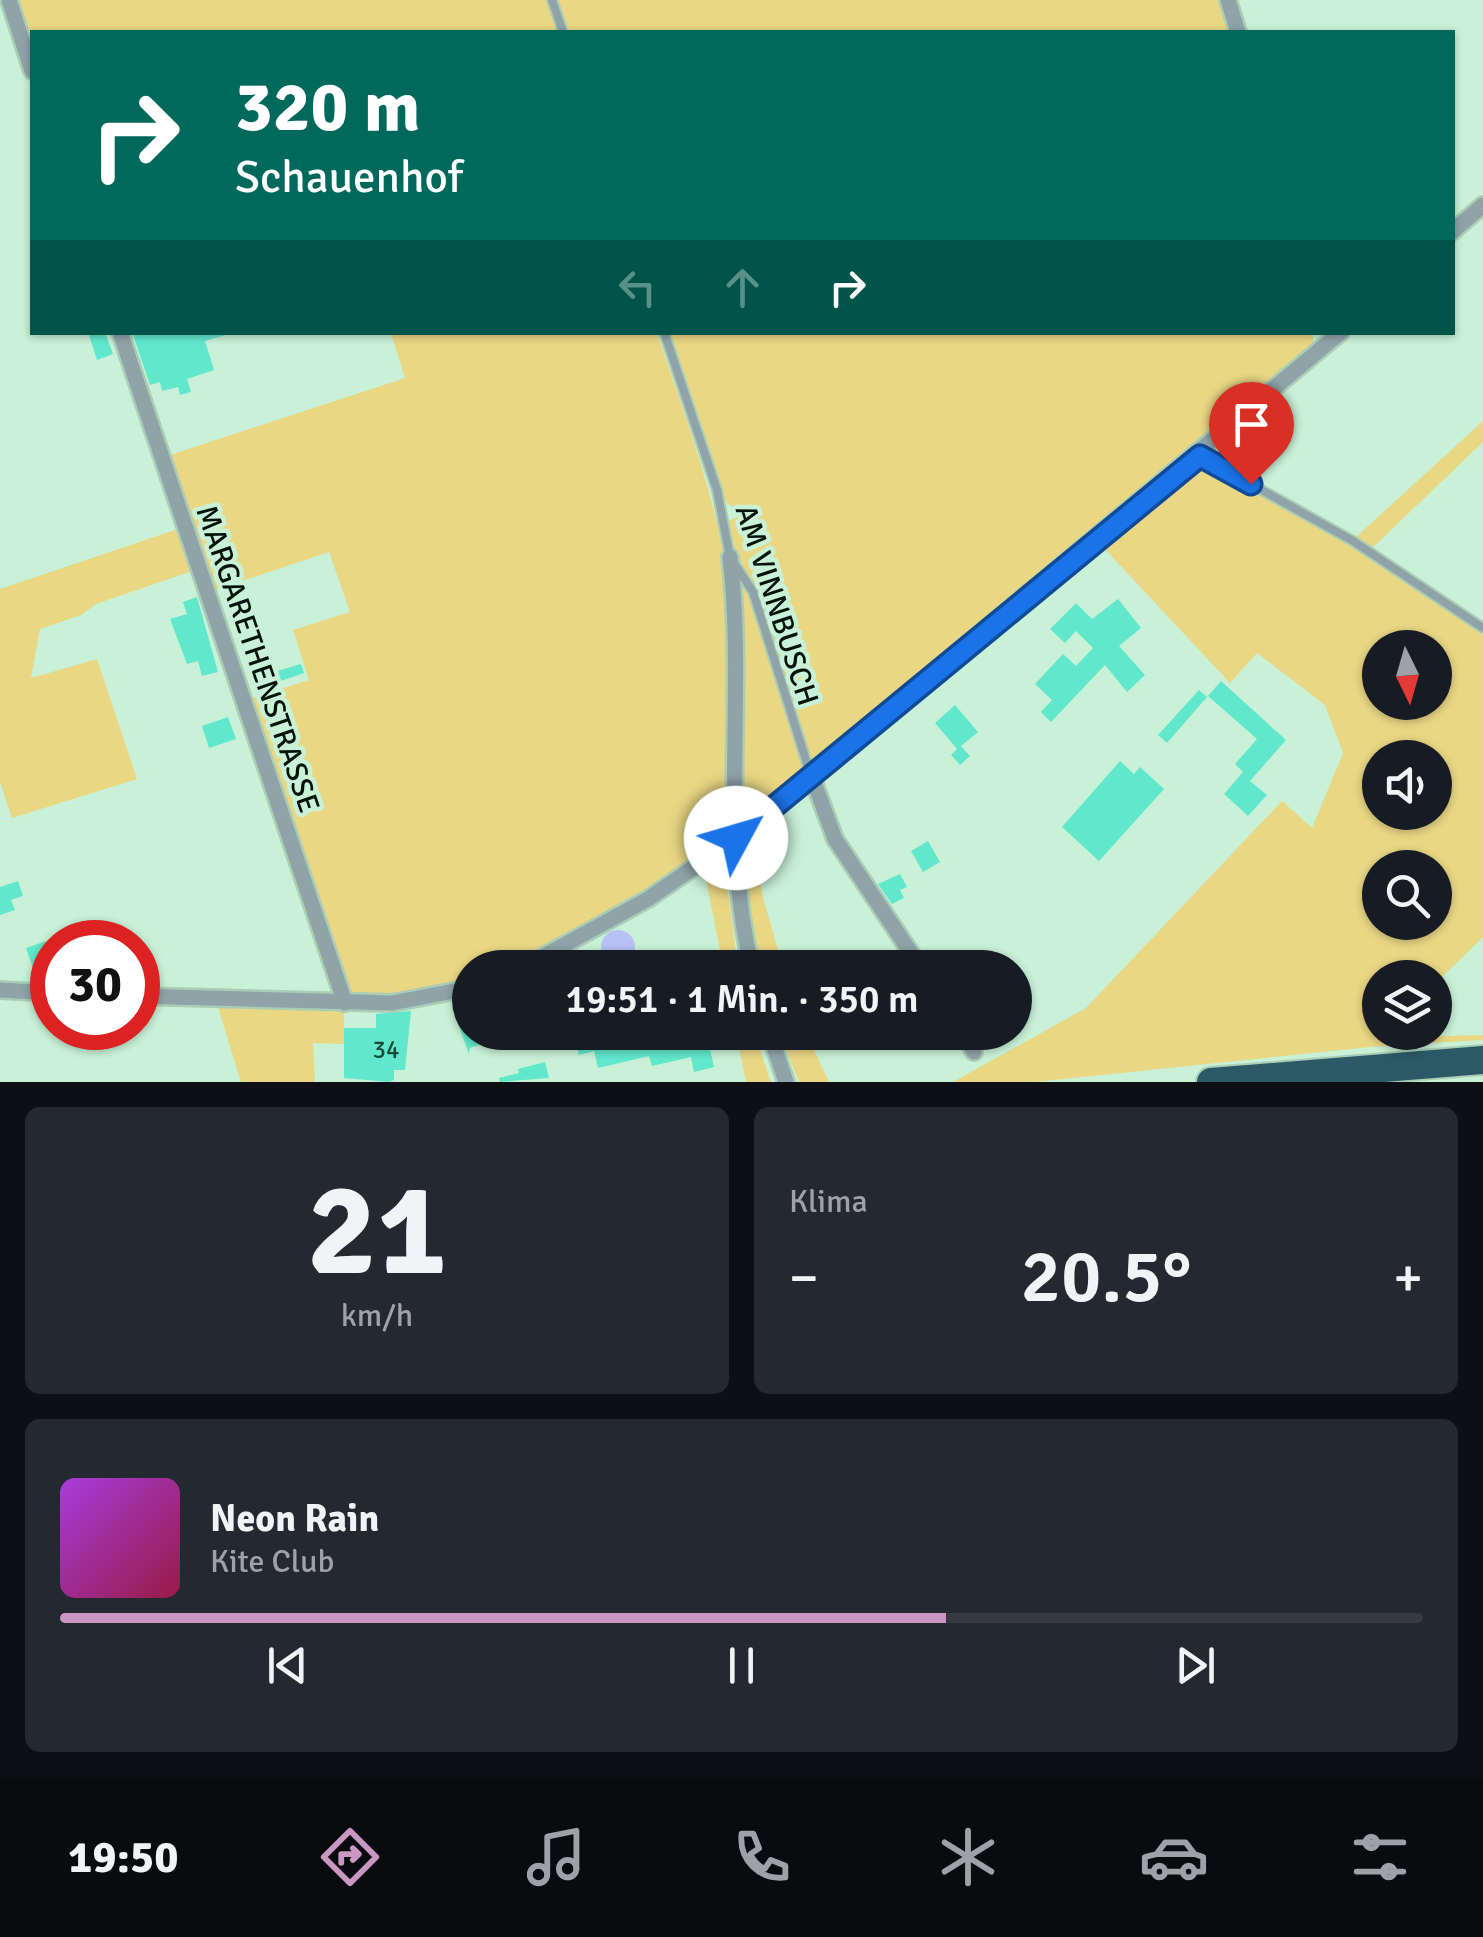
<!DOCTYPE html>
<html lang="de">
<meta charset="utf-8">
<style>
:root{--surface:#171b24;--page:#242831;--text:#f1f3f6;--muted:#9ea1a6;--line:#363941;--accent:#c997c2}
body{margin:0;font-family:Signika,sans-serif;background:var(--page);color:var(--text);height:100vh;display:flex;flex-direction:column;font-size:38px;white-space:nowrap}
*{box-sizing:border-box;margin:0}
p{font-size:32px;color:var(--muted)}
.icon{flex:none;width:55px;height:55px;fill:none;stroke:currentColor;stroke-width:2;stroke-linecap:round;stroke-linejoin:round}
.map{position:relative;height:1082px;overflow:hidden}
.side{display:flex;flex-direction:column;gap:25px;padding:25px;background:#0d0f14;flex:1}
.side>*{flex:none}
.hud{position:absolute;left:30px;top:30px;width:1425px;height:305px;border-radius:0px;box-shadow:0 2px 8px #0004;background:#00695c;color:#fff;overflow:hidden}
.needle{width:65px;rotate:175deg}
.fabs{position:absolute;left:1362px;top:630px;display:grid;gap:20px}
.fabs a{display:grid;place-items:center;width:90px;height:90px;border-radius:50%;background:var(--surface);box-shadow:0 2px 8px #0004;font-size:50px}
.speed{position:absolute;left:30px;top:920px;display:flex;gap:20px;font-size:50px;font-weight:700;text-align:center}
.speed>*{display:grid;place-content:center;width:130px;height:130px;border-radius:50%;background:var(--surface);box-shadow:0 2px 8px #0004;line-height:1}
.speed .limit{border:15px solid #d22;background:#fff;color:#111}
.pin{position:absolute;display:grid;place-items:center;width:85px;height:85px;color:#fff;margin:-102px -42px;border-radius:50% 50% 50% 0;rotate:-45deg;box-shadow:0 0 10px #0007}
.pin .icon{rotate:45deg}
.me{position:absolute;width:110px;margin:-55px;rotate:51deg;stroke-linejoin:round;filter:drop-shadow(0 0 8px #0008)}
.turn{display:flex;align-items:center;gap:35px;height:210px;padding:0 40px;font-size:45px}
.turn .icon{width:130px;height:130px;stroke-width:2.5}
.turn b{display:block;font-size:70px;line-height:85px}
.lanes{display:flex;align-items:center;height:95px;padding:0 40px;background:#0003;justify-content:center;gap:50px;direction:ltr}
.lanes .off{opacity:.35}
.big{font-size:75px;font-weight:600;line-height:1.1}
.side .tile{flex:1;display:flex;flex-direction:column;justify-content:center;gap:15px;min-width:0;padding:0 35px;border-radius:15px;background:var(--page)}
.side .dial{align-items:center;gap:0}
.dial b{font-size:130px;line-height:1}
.song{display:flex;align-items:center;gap:30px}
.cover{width:120px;height:120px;border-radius:15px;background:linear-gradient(135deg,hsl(280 70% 55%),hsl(340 70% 35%))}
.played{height:10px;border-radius:5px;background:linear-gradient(90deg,var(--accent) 65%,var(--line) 65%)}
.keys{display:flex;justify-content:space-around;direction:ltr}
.heat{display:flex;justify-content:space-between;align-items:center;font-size:55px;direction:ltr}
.side .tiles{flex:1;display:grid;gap:25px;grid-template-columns:1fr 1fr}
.tile:last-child{grid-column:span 2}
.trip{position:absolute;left:452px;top:950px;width:580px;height:100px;border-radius:50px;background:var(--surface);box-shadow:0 2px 8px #0004;font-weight:600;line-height:100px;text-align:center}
.dock{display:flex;height:160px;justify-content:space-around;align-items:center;background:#090b0e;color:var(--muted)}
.dock .icon{width:70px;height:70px}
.dock .on{color:var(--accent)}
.dock b{font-size:45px;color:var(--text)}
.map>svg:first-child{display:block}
.green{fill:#e9d784;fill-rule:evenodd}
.water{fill:#b8c1f5}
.building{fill:#61e8cc}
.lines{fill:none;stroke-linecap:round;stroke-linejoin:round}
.lane-casing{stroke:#aacdb6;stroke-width:12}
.street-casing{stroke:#aacdb6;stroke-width:20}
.highway-casing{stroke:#aacdb6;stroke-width:32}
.lane{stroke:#8fa3a9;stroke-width:8}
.street{stroke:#8fa3a9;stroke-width:15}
.highway{stroke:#2b5965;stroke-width:28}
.route-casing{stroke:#114b97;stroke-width:25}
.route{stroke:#1a73e8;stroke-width:18}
.labels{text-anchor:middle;stroke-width:9;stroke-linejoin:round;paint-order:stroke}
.number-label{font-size:25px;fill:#1c483a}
.street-label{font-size:30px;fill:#05120a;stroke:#c9f1d7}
</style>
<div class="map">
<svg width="1483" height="1082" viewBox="0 0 1483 1082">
<rect width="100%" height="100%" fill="#c9f1d7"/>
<g class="green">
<path d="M13 0H1224L1235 32H32V57Z"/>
<path d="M1313 332V348L742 826 737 576 728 521 740 516 723 498 669 333Z"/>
<path d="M391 333H657C687 422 721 511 732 605 740 676 731 763 730 835L701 859 547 951 514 967 470 968V984C440 989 370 1009 346 991L246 700 309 680 293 630 350 612 329 552 212 591 164 457 405 378Z"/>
<path d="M1483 421V442L1371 549 1355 538Z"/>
<path d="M1201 463 1350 544 1483 635V937L1435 984V978H1380V1032L1385 1033 1379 1038 1483 1035V1040L1370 1047 1035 1082H953L1086 1008 1282 801 1312 828 1343 753 1325 705 1257 653 1230 683 1101 545ZM1380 648H1435V702H1380ZM1380 758H1435V812H1380ZM1380 868H1435V922H1380Z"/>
<path d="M181 528 195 570 96 604 81 615 40 629 31 678 97 659 137 779 12 818 0 782V589Z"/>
<path d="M753 836 763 898 783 967H762C754 931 733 870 753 836Z"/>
<path d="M713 865 726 877 738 967H723L704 868Z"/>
<path d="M216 1001 344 1009V1044L313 1043 315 1082H241Z"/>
<path d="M736 1033H754L771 1082H746Z"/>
<path d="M779 1033H806L829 1082H799Z"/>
</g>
<circle class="water" cx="618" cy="947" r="17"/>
<g class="building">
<path d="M88 332H105L113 354 97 360Z"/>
<path d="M132 332H226V335L205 341 214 370 187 379 191 392 180 395 178 387 162 391 160 382 150 385Z"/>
<path d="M197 597 218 672 202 676 198 661 187 664 170 619 187 614 183 602Z"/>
<path d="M1118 599 1141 628 1119 646 1145 675 1127 692 1105 665 1051 722 1041 712 1052 700 1035 684 1063 654 1076 666 1093 648 1076 631 1065 643 1050 629 1076 603 1092 619Z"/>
<path d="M267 652 274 672 301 664 304 673 258 689 247 659Z"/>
<path d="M1221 681 1286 740 1250 781 1267 795 1248 816 1224 794 1243 772 1235 764 1257 739 1208 696Z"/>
<path d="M1199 690 1207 697 1167 743 1158 735Z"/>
<path d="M955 705 978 732 961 746 970 756 960 765 951 755 957 749 935 723Z"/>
<path d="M228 717 236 739 209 748 202 726Z"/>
<path d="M1120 761 1134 774 1140 767 1164 789 1099 861 1062 827Z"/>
<path d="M928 841 940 862 923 872 911 851Z"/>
<path d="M900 874 907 887 900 890 904 898 892 904 878 884Z"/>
<path d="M18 881 23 896 11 900 15 910 0 915V887Z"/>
<path d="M52 939V975L37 980 26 948Z"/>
<path d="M411 1011 405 1070H394V1080L389 1082 344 1078V1028H376V1014Z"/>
<path d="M470 1019V1032L512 1034 470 1048 469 1054 458 1024Z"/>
<path d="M573 1032H617L620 1047 664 1037V1032H706L714 1067 694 1072 691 1057 652 1066 649 1056 598 1068 594 1051 579 1055Z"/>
<path d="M545 1062 549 1078 500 1082 499 1078 519 1073 518 1069Z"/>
</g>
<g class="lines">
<g class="lane-casing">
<g id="lane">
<path d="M552 0 563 32"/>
<path d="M664 332 717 490 730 557 753 592 810 773"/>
<path d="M1199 455 1353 541 1483 628"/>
</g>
</g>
<g class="street-casing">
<g id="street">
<path d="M9 0 32 71"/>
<path d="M1228 0 1238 32"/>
<path d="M1452 232 1483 205"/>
<path d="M120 332 345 1003"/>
<path d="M730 557C746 693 719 834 752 968"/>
<path d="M812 777 835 839 921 968"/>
<path d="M522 968 648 899 736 838 1341 332"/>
<path d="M0 990 52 993"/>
<path d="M138 996 392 1003 470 988"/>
<path d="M769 1032 786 1082"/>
<path d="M962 1032 974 1052"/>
</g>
</g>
<g class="highway-casing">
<path id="highway" d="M1211 1082 1483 1060"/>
</g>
<use href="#lane" class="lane"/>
<use href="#street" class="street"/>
<use href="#highway" class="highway"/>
</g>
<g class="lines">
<g class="route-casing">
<path id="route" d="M736 838 1200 456 1251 484"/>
</g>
<use href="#route" class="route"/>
</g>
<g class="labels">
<g class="number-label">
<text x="386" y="1058">34</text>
</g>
<g class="street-label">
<text transform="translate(777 605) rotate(72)" y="10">AM VINNBUSCH</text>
<text transform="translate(258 659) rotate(71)" y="10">MARGARETHENSTRASSE</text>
</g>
</g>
</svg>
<div class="fabs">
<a><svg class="needle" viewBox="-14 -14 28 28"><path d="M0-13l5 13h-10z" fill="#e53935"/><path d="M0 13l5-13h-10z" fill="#9ea1a6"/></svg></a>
<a><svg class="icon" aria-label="sound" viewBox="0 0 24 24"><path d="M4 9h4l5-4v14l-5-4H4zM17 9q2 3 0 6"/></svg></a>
<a><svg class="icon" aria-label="search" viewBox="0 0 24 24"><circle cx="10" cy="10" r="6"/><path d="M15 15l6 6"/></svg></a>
<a><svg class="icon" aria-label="layers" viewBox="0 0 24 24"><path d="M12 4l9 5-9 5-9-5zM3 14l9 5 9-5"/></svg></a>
</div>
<div class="speed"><div class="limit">30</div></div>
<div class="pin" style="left:1251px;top:484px;background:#d93025"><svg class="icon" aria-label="arrive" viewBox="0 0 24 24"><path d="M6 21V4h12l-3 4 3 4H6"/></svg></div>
<svg class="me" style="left:736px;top:838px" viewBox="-20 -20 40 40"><circle r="19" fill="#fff"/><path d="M0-13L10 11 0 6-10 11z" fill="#1a73e8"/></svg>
<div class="trip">19:51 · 1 Min. · 350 m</div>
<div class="hud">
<div class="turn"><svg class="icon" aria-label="right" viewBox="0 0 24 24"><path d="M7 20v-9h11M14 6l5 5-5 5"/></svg><div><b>320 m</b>Schauenhof</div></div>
<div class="lanes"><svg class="icon off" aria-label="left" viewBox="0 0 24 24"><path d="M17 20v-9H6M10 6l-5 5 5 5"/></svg><svg class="icon off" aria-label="ahead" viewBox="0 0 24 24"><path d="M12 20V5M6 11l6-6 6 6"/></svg><svg class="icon" aria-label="right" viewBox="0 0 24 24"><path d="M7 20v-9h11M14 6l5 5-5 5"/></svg></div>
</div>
</div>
<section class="side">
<div class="tiles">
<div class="tile dial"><b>21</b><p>km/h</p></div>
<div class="tile"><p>Klima</p>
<div class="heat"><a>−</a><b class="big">20.5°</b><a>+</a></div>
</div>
<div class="tile">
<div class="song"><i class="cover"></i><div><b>Neon Rain</b><p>Kite Club</p></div></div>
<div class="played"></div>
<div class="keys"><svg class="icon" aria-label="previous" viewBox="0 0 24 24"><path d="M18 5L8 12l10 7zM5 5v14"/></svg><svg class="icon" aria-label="pause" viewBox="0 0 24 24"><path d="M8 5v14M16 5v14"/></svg><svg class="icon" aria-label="next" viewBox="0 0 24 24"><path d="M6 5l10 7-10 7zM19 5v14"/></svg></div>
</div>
</div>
</section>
<nav class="dock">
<b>19:50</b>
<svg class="icon on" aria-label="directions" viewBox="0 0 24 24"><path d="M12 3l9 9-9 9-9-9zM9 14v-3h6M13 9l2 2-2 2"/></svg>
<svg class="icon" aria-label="music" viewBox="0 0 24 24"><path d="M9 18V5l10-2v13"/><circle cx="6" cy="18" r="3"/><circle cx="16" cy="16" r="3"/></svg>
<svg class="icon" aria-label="phone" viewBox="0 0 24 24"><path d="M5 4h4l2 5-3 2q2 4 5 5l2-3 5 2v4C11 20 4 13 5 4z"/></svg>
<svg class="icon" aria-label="climate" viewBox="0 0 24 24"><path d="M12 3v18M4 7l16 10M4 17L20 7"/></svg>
<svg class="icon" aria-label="car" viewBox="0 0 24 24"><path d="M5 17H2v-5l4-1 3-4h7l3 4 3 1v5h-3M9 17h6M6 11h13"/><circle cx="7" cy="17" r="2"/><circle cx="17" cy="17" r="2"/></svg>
<svg class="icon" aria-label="filters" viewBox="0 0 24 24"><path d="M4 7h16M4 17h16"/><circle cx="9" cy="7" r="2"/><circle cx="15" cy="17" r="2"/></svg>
</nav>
